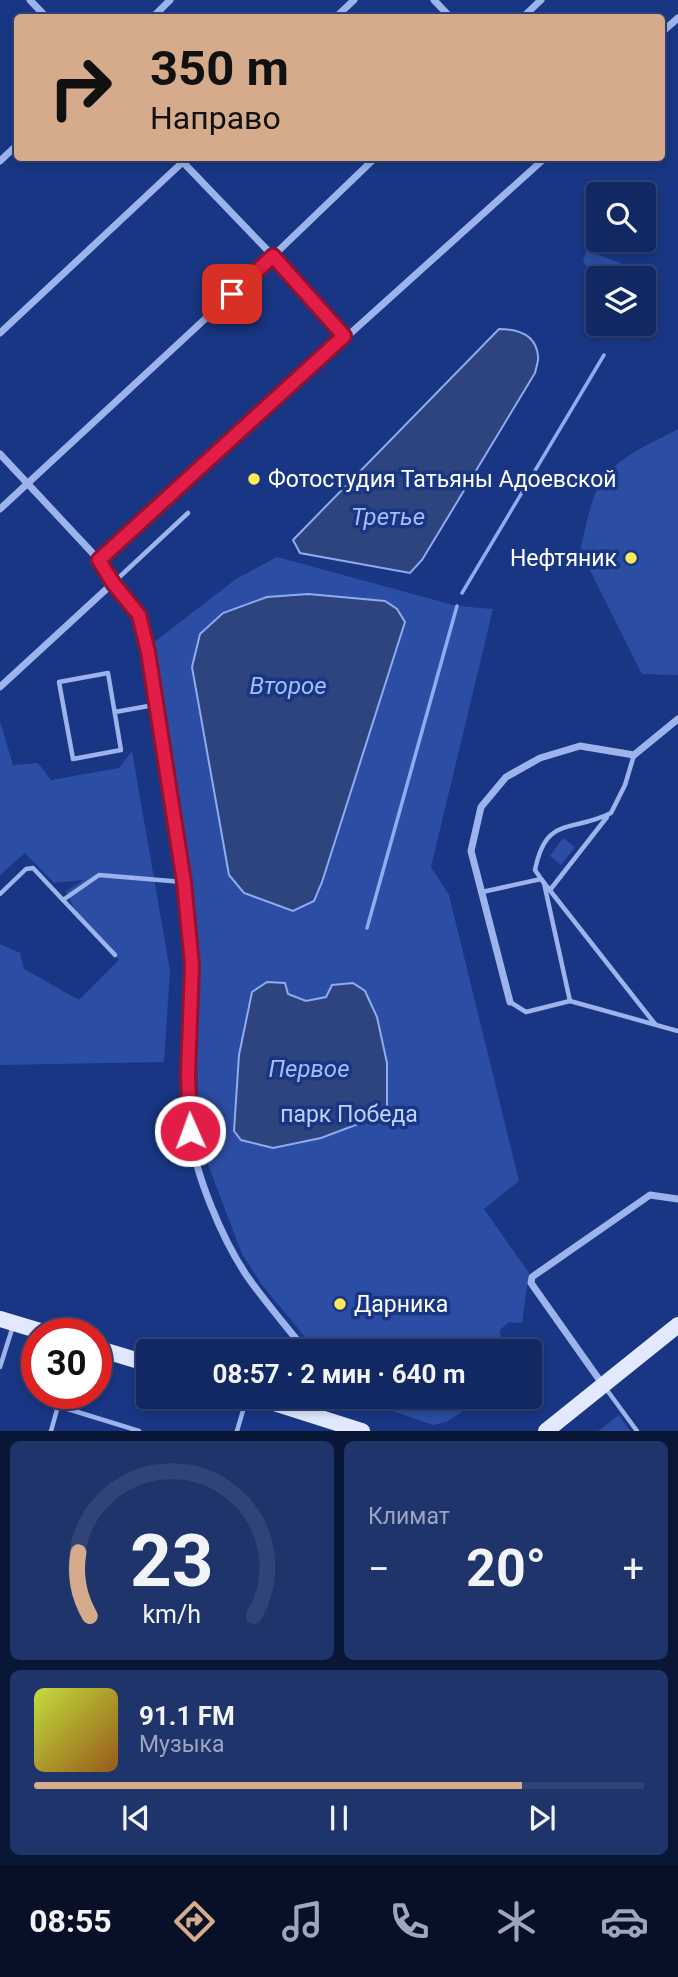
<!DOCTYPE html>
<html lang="ru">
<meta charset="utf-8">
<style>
:root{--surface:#122862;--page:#1f346b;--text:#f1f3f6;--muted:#9ca6be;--line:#314477;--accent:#d6ab8b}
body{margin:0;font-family:Roboto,sans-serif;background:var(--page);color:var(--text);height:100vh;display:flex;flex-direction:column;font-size:26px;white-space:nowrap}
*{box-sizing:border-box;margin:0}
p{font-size:23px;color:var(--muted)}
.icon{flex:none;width:38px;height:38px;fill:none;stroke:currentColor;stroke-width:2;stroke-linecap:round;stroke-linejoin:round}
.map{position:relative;height:1431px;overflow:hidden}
.panel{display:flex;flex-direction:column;gap:10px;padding:10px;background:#0a1636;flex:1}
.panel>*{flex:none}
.guide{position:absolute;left:14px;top:14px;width:651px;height:147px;border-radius:7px;box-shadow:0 4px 10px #0003,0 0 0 2px var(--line);background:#d6ab8b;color:#111;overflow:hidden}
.buttons{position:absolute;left:586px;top:182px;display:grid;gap:14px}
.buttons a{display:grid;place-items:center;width:70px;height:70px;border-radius:7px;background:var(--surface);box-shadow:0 4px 10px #0003,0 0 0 2px var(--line);font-size:35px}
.speed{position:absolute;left:21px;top:1318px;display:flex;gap:14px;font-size:35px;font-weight:700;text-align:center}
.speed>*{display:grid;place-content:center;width:91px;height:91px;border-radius:50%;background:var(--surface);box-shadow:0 4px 10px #0003,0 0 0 2px var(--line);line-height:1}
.speed .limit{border:10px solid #d22;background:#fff;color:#111}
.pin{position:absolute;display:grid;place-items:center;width:60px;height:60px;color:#fff;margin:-30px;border-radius:14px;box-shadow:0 4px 10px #0006}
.me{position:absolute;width:77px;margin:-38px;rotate:358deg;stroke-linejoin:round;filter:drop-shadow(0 0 5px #0008)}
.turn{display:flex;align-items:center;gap:24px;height:147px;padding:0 21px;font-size:32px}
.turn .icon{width:91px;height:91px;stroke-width:2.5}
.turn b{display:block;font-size:49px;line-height:60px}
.big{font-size:52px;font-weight:700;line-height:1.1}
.panel .tile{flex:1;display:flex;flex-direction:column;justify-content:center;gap:10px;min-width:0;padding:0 24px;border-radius:10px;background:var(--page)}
.panel .dial{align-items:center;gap:0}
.dial svg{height:182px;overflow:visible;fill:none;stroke:var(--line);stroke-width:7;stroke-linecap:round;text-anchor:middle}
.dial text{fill:var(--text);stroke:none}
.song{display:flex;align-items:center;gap:21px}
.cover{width:84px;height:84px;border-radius:10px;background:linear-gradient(135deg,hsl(70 70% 55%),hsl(30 70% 35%))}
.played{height:7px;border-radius:4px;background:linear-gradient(90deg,var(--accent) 80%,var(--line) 80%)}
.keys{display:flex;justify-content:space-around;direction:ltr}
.heat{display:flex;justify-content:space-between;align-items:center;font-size:38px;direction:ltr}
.panel .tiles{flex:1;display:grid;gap:10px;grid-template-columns:1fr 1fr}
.tile:last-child{grid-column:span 2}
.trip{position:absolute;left:136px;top:1339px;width:406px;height:70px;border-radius:7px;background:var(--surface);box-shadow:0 4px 10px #0003,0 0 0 2px var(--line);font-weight:700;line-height:70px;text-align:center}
.tab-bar{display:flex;height:112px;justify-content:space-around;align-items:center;background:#071027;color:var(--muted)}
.tab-bar .icon{width:49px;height:49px}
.tab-bar .current{color:var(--accent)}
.tab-bar b{font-size:32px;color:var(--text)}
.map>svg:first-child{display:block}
.green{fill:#2b4da3}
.water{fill:#2d447e;stroke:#8eacef;stroke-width:2}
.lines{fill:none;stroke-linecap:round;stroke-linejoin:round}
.stream{stroke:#8eacef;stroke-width:3.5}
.lane{stroke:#9cb3ec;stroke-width:4.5}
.street{stroke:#9cb3ec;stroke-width:7}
.primary{stroke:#e1e8ff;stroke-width:16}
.route-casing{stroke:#92132f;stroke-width:18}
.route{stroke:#e11d48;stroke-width:12}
.poi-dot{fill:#ffe957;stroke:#183683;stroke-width:2.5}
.labels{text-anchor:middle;stroke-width:7;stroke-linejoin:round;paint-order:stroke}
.poi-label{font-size:23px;fill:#fff;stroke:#183683;text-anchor:start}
.park-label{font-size:23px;fill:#c1d2f9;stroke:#183683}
.water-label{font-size:24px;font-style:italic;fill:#a7bef4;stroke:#183683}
</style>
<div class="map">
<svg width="678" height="1431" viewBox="0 0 678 1431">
<rect width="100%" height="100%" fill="#183683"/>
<g class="green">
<path d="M587 250 620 263 628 278C601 278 598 286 583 261Z"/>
<path d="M678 429V675L642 674 580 550C587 526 590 492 608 473 626 453 654 442 678 429Z"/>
<path d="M277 557 457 606 493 609 431 867 449 895 519 1181 484 1209 529 1273 522 1323 509 1322 500 1330 501 1342 513 1347V1351L315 1349 262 1285 242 1254 199 1141 193 900 153 643 236 579Z"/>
<path d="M0 721 13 765 38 763 51 780 119 768 132 751 170 971 164 1062 0 1065V944L20 953 24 969 79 1000 119 960 77 915 66 891 84 880 54 883 25 853 0 875Z"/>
<path d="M563 838 575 847 561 865 550 856Z"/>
<path d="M357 1397H485L446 1422 433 1425 361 1400Z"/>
<path d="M619 1415 630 1431H598Z"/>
</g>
<g class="water">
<path d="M499 329C517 329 536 334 538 356 539 360 536 368 535 373L422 560 410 573 300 553 293 540Z"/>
<path d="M308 594 385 601 397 609 405 622 322 882 314 901 293 911 244 893 229 875 192 667 200 634 223 613 267 597Z"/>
<path d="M267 982 285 983 288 994 306 1001 326 997 332 985 353 983 365 991 377 1017 387 1063V1112L381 1121H366L321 1138 273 1148 241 1140 234 1131 239 1055 252 992Z"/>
</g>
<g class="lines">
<g class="stream">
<path d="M462 593 604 355"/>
<path d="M367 928 457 606"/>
</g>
<g class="lane">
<path d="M113 583 188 513"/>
<path d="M108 673 121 750 73 759 59 682Z"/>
<path d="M115 712 154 705"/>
<path d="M550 890 607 817"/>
<path d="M482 892 541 879 655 1024"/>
<path d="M0 894 26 869 33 868 63 900 99 875 183 882"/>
<path d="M63 900 115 955"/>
<path d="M570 1001 544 883 535 870C546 815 571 833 611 813L625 785 634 755"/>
<path d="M510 1002 526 1012 570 1001 678 1031"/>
<path d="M0 1367 13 1326"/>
<path d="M604 1386 637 1431"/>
<path d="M51 1431 58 1406 139 1431"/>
<path d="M237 1431 247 1397"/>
</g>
<g class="street">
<path d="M30 0 47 18"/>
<path d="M434 0 451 18"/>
<path d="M152 18 170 0"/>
<path d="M335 18 354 0"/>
<path d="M522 18 541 0"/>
<path d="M662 32 678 18"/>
<path d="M179 158 273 256 344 336"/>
<path d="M0 161 18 144"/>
<path d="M0 333 187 158"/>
<path d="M0 454 99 560 113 583 140 615 148 652C160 747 180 841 189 936 195 1001 181 1068 190 1133 196 1176 222 1239 247 1276 265 1302 286 1326 306 1351"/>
<path d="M0 509 273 256 375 158"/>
<path d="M99 560 545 158"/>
<path d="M0 687 113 583"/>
<path d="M510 1002 471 851 481 807 506 777 540 758 580 746 634 755 678 719"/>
<path d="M603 1385 531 1283 532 1277 650 1195 678 1199"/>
<path d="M301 1411 306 1396"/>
</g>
<g class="primary">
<path d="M0 1319 50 1334"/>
<path d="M96 1348 149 1364"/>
<path d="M252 1396 362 1431"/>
<path d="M546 1431 678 1325"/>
</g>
</g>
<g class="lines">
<g class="route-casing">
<path id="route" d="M190 1131 188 1075 192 965 184 882 148 652 139 615 113 583 99 560 344 336 273 256 232 294"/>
</g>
<use href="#route" class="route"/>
</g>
<g class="poi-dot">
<circle cx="254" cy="479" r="7"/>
<circle cx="631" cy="558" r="7"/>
<circle cx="340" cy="1304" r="7"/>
</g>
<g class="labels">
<g class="poi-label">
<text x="268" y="487">Фотостудия Татьяны Адоевской</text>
<text x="617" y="566" text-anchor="end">Нефтяник</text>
<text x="354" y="1312">Дарника</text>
</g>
<g class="park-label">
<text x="349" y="1122">парк Победa</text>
</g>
<g class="water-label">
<text x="388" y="525">Третье</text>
<text x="288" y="694">Второе</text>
<text x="309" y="1077">Первое</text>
</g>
</g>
</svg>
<div class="buttons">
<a><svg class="icon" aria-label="search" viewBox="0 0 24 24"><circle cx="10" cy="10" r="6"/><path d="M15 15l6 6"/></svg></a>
<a><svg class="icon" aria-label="layers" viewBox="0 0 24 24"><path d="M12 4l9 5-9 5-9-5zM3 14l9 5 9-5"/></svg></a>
</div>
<div class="speed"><div class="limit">30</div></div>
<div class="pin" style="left:232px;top:294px;background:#d93025"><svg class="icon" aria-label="arrive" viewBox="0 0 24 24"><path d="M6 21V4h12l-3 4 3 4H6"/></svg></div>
<svg class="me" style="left:190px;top:1131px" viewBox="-20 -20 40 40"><circle r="17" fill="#e11d48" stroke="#fff" stroke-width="3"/><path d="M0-11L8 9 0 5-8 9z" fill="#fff"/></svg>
<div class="trip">08:57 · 2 мин · 640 m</div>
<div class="guide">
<div class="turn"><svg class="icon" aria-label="right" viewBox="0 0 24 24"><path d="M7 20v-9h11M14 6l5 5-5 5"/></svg><div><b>350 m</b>Направо</div></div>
</div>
</div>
<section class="panel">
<div class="tiles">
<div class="tile dial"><svg viewBox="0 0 100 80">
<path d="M14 69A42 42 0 1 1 86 69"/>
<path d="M14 69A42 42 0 0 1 9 41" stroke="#d6ab8b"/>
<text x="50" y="56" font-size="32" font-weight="700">23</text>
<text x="50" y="72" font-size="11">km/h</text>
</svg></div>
<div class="tile"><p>Климат</p>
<div class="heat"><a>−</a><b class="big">20°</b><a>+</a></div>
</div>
<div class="tile">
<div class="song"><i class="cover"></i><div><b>91.1 FM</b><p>Музыка</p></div></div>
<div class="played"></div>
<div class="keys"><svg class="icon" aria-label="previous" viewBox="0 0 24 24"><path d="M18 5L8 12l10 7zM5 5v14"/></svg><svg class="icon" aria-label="pause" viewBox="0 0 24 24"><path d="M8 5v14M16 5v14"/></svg><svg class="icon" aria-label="next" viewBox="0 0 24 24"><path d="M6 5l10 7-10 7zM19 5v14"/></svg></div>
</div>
</div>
</section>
<nav class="tab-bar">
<b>08:55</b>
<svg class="icon current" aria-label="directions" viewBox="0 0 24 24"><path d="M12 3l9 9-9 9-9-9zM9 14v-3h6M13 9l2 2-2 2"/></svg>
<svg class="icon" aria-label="music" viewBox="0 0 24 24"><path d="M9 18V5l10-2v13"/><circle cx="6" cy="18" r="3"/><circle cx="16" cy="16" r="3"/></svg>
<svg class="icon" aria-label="phone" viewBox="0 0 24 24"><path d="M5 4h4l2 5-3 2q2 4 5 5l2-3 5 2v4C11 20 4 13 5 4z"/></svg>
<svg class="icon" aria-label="climate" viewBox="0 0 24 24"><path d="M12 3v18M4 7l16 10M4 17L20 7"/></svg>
<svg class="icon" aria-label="car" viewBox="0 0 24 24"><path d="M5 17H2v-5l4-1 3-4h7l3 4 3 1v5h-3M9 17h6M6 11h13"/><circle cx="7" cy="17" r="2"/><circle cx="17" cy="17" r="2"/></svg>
</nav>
